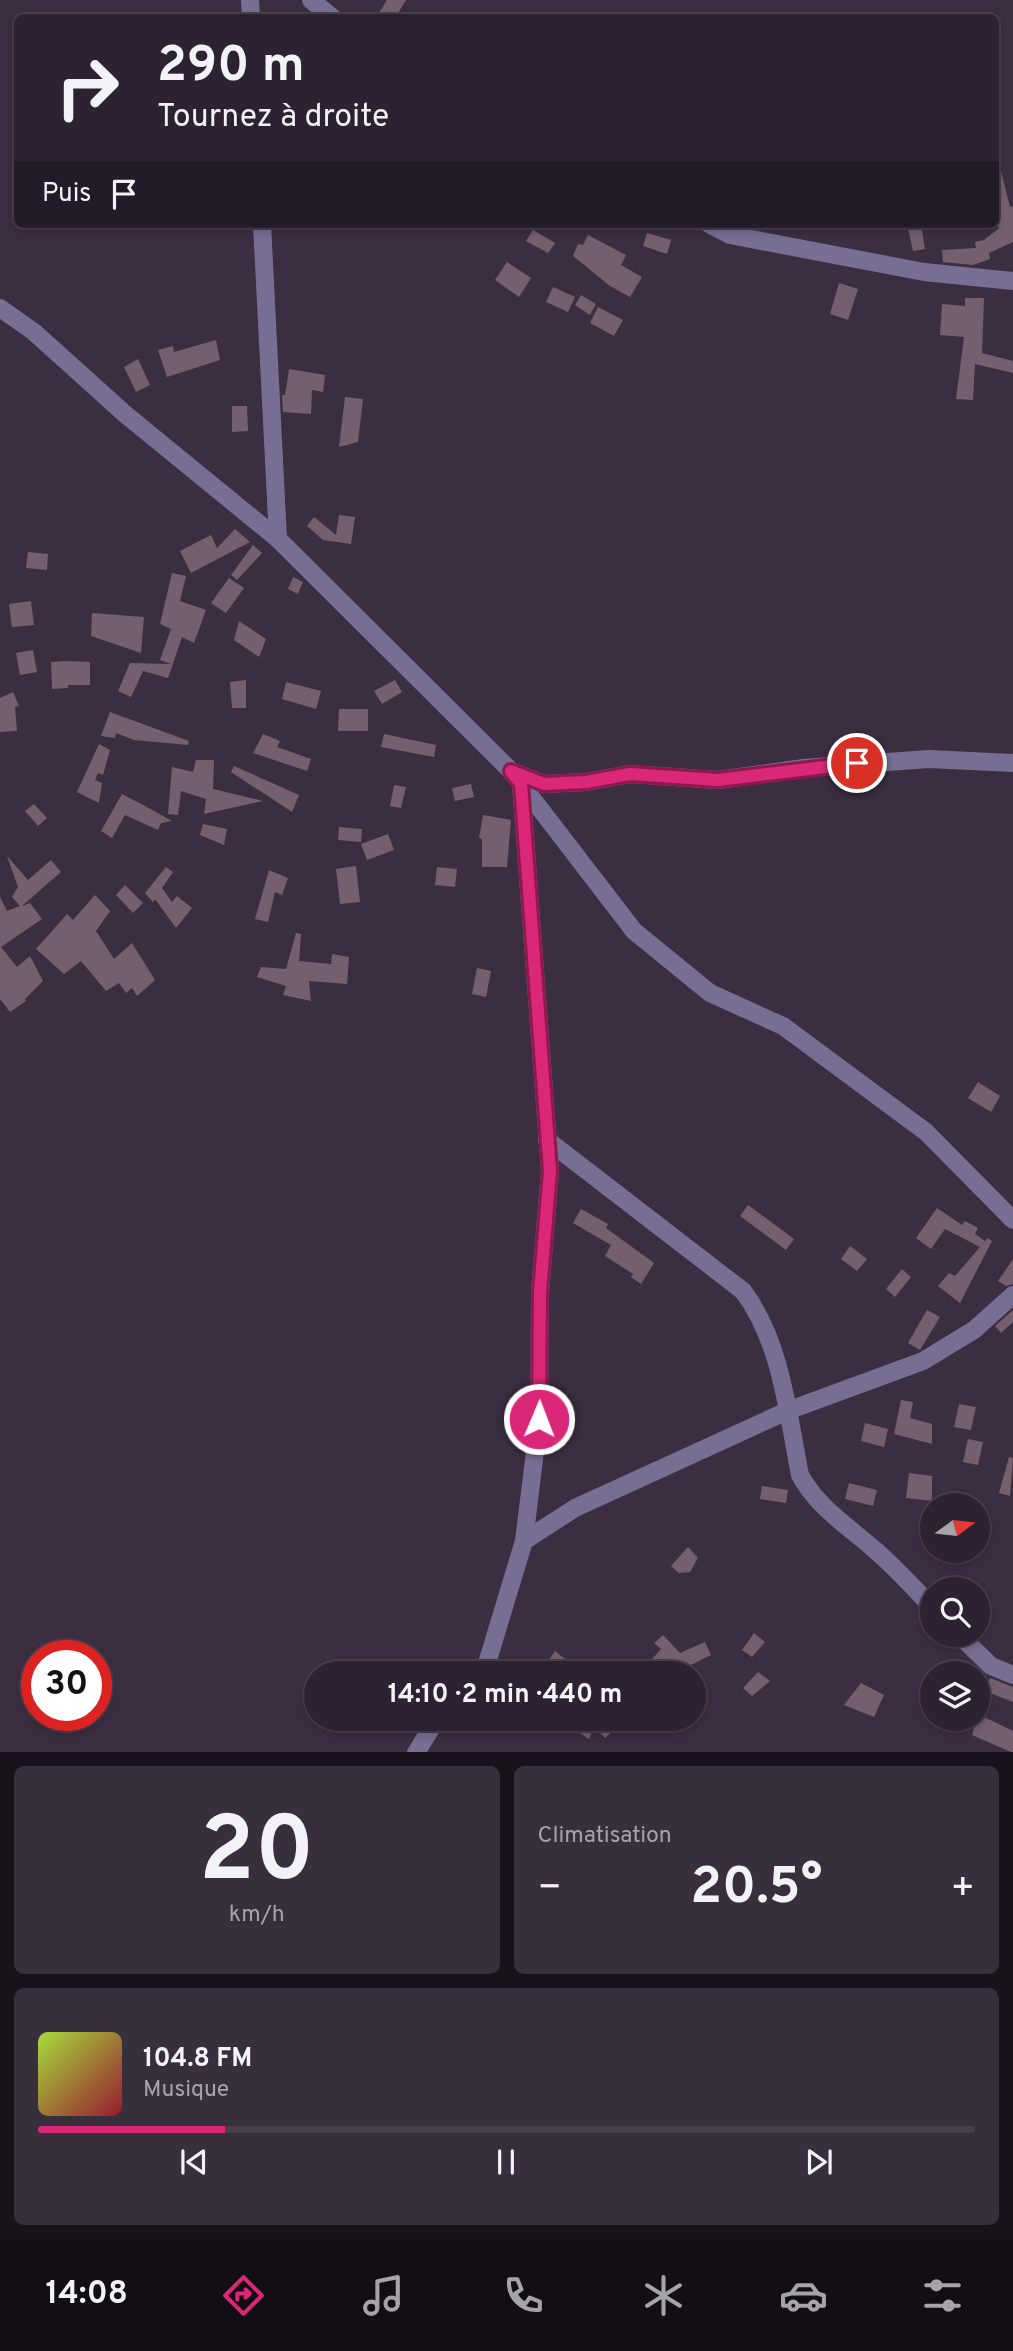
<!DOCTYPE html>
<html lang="fr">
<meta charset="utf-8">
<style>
:root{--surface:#2c2231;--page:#382f3d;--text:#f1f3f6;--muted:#a6a4ab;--line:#483f4d;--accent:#db2777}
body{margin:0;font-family:Overpass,sans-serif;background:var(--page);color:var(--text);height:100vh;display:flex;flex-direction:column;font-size:26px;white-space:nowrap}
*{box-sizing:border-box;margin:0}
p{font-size:23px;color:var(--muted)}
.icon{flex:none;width:38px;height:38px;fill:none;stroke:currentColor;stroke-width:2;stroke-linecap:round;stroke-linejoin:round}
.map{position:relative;height:1752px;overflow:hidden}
.drawer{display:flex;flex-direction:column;gap:14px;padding:14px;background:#18131b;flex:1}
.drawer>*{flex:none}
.top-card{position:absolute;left:14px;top:14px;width:985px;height:214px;border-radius:10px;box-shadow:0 4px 10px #0003,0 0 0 2px var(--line);background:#2c2231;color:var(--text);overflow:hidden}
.needle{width:46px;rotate:75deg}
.buttons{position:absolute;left:920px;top:1493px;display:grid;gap:14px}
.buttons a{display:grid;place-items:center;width:70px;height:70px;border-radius:50%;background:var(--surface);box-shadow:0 4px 10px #0003,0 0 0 2px var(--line);font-size:35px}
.speed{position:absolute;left:21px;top:1640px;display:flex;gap:14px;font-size:35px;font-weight:700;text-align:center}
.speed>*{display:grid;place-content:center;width:91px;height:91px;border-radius:50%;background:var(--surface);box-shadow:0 4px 10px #0003,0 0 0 2px var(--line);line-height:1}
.speed .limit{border:10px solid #d22;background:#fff;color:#111}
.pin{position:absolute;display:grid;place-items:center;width:60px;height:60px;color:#fff;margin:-30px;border:4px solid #fff;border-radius:50%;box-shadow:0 2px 7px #0007}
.me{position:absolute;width:77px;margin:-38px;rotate:1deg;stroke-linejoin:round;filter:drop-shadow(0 0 5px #0008)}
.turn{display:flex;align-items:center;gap:24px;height:147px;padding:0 28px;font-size:32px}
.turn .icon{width:91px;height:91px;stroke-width:2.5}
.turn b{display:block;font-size:49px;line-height:60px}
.then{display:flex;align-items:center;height:66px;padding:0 28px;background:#0003;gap:14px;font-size:26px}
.big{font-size:52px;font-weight:700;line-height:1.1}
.drawer .tile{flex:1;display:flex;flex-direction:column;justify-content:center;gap:10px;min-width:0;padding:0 24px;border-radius:10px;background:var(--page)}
.drawer .dial{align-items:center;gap:0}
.dial b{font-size:91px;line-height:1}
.song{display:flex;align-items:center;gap:21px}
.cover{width:84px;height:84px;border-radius:10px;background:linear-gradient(135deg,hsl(80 70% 55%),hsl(350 70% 35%))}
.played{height:7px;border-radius:4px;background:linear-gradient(90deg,var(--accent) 20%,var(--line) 20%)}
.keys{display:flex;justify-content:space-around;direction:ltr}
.heat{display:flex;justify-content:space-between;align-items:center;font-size:38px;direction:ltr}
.drawer .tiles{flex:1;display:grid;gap:14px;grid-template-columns:1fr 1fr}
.tile:last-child{grid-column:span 2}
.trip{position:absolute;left:304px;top:1661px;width:402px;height:70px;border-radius:35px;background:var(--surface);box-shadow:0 4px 10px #0003,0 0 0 2px var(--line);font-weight:700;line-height:70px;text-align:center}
.menu{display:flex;height:112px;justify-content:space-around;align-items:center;background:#120e14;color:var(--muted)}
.menu .icon{width:49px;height:49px}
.menu .selected{color:var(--accent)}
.menu b{font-size:32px;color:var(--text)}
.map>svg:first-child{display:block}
.building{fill:#745f6e}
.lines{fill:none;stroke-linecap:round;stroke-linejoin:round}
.minor{stroke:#776f93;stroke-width:18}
.route-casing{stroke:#8e194d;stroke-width:18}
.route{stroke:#db2777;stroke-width:12}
</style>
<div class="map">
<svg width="1013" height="1753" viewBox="0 0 1013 1753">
<rect width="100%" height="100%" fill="#3b2e41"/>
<g class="building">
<path d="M387 0H406L395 18H376Z"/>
<path d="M1000 167 1010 207 1013 206V242L989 253 990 259 973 265 943 262 942 250 976 248 975 242 984 240 999 228 996 224V168Z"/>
<path d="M907 224H921L925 249 913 251Z"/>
<path d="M533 230 555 243 548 253 526 241Z"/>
<path d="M647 233 671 240 667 254 643 246Z"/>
<path d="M588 235 626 255 621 265 642 277 630 297 610 286 573 256 578 244 583 245Z"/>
<path d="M507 262 531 278 519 297 495 280Z"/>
<path d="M839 283 858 289 848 320 830 314Z"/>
<path d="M553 287 575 297 568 312 546 302Z"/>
<path d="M581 295 596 304 590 315 575 305Z"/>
<path d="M965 298H984L982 353 1013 361V373L975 364 973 400 956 399 964 337 940 335 942 304 965 306Z"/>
<path d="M598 307 623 320 614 336 590 323Z"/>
<path d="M216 340 220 360 167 377 158 350 173 346 174 352Z"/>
<path d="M138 359 150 385 136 392 124 367Z"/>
<path d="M289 369 325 375 323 392 312 390 311 414 283 412 282 395H285Z"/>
<path d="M345 397 363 399 358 442 339 447Z"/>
<path d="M232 406H247L248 431 232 432Z"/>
<path d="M339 515 355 517 351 544 323 540 307 526 314 517 336 535Z"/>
<path d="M235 529 250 542 191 573 180 551 211 535 217 548Z"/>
<path d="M253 545 262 553 237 580 231 575Z"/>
<path d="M28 552 48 554 47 570 26 568Z"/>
<path d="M172 573 186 576 180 601 206 610 194 643 182 637 168 678 143 671 131 697 118 691 130 663 171 664 160 660 171 629 160 624Z"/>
<path d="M293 577 303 582 298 594 288 589Z"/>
<path d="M229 578 244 588 226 613 211 603Z"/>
<path d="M31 601 34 625 12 627 9 604Z"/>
<path d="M92 613 144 617 141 653 91 636Z"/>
<path d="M239 621 266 639 259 657 234 640Z"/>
<path d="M33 650 37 672 20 675 16 653Z"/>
<path d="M67 661 90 662V685H68V688L52 689 51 662Z"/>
<path d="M246 680V708H232L230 682Z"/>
<path d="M395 680 402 692 382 704 374 691Z"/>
<path d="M286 682 321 691 316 709 282 699Z"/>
<path d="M13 692 19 706 15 707 17 731 0 732V698Z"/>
<path d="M339 709H368V731H338Z"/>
<path d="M110 712 189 741 188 745 134 740 116 733 115 738 101 736Z"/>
<path d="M263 734 280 741 277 747 311 759 307 771 253 753Z"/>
<path d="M384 734 436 745 434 757 381 747Z"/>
<path d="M99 744 110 750 103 775 98 773 95 780 102 783 99 803 77 792Z"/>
<path d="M196 760H214L213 789 263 801 204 814 206 799 181 791 178 815 168 814 172 767 193 772Z"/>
<path d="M234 766 299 795 292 812 231 772Z"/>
<path d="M471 784 474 797 455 801 452 788Z"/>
<path d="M394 785 406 787 401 808 390 806Z"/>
<path d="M122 794 145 806 172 821 161 823 158 830 125 815 112 838 101 831Z"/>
<path d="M34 804 47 818 38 826 25 811Z"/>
<path d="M483 815 511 820 507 867H482V839L479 838Z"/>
<path d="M203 824 227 829 224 845 200 835Z"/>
<path d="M339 827 362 829 361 842 338 840Z"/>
<path d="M388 834 394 850 367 860 361 844Z"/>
<path d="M7 856 28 880 51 860 61 872 22 906 30 903 42 919 1 947 17 967 30 956 43 981 25 999 26 1001 10 1012 0 999V897L7 911 20 906 12 897 18 887Z"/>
<path d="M356 866 360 902 340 904 336 869Z"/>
<path d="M166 867 173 872 162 888 172 902 177 896 192 908 176 928 155 899 153 902 145 893Z"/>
<path d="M437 867 457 869 455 887 435 885Z"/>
<path d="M269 870 288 878 282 895 275 892 268 922 255 919Z"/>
<path d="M125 885 143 903 133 913 116 895Z"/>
<path d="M95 895 110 911 96 931 114 959 132 943 155 980 137 996 132 988 126 993 119 983 106 991 81 961 64 974 36 949 67 914 73 920Z"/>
<path d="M296 933 301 934 299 961 331 964 332 954 349 957 347 984 309 981 311 1001 283 995 286 986 257 977 261 967 286 969Z"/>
<path d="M477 968 491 971 486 997 472 994Z"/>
<path d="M978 1082 1000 1096 991 1112 968 1098Z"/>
<path d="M748 1205 794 1239 786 1250 740 1216Z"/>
<path d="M937 1208 962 1225 965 1221 978 1228 975 1234 985 1241 988 1238 992 1241 960 1303 938 1286 949 1273 955 1276 980 1247 945 1229 931 1249 916 1238Z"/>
<path d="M581 1209 608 1224 606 1228 654 1263 641 1284 631 1277 633 1274 605 1256 611 1245 573 1223Z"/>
<path d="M850 1246 867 1259 857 1271 841 1259Z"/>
<path d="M1013 1259V1284L1006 1286 998 1281Z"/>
<path d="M902 1269 911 1277 895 1297 886 1289Z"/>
<path d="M927 1310 940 1317 920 1350 908 1343Z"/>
<path d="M1013 1310V1322L1001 1333 995 1326Z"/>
<path d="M901 1400 913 1402 910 1418 932 1424V1444L894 1434Z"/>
<path d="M959 1404 976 1407 971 1430 954 1427Z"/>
<path d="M865 1423 888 1429 884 1447 861 1441Z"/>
<path d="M968 1439 983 1442 978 1465 963 1462Z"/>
<path d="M1009 1457 1013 1458 1010 1496 999 1493Z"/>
<path d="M909 1473 932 1476V1501L906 1498Z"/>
<path d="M849 1483 877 1490 873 1506 845 1499Z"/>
<path d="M762 1486 788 1490 786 1503 760 1499Z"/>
<path d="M688 1547 698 1558 690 1572 679 1573 671 1566Z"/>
<path d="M754 1633 765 1642 752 1657 742 1650Z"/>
<path d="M663 1635 680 1653 705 1642 711 1655 675 1673H640L661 1649 654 1643Z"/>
<path d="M555 1651 565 1659 557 1673H540Z"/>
<path d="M758 1672 770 1681 752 1696 743 1688Z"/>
<path d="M990 1678 1013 1687V1702L985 1691Z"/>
<path d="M861 1683 884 1695 874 1717 844 1705Z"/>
<path d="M978 1714 1013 1731V1753L972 1735Z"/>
<path d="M582 1718H627L605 1738 594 1726 589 1739 575 1730Z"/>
</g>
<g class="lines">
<g class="minor">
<path d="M250 0 251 18"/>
<path d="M311 0 333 18"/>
<path d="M262 224 278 539"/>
<path d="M709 224 730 235 924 272 1013 281"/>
<path d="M0 308 34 332 125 414 278 539 511 771 634 931 710 993 783 1026 926 1132 1013 1220"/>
<path d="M511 771 544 784 586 782 630 774 718 780 804 768 929 759 1013 763"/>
<path d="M521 784 550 1171 540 1292 539 1419 524 1541"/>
<path d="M547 1140 743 1291C781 1341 788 1414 800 1475 817 1507 849 1527 875 1550 896 1568 914 1588 933 1608"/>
<path d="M958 1634 991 1666 1013 1675"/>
<path d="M484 1673 524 1541 575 1508 787 1411 923 1361 974 1330 1013 1295"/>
<path d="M416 1753 433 1725 441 1718"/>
</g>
</g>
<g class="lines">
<g class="route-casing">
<path id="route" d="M539 1419 540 1292 550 1171 521 784 511 771 544 784 586 782 630 774 718 780 857 763"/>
</g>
<use href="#route" class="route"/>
</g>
</svg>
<div class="buttons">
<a><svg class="needle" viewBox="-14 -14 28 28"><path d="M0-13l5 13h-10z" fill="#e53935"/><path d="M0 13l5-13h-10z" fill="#a6a4ab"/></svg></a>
<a><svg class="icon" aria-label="search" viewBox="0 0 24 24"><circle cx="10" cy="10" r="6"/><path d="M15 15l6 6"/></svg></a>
<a><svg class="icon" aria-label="layers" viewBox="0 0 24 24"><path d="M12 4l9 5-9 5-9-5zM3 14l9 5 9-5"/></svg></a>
</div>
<div class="speed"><div class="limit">30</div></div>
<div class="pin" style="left:857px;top:763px;background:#d93025"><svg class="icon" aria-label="arrive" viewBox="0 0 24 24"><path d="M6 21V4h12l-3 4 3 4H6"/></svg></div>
<svg class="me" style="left:539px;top:1419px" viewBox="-20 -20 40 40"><circle r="17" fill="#db2777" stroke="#fff" stroke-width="3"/><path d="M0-11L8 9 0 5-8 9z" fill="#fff"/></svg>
<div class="trip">14:10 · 2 min · 440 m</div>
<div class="top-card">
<div class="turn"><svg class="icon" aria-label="right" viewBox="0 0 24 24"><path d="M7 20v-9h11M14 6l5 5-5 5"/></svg><div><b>290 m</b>Tournez à droite</div></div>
<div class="then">Puis<svg class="icon" aria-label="arrive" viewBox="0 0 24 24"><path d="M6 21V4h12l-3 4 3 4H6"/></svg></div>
</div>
</div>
<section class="drawer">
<div class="tiles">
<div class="tile dial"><b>20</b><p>km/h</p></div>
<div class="tile"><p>Climatisation</p>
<div class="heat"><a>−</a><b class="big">20.5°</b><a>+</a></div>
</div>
<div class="tile">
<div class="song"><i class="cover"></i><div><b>104.8 FM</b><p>Musique</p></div></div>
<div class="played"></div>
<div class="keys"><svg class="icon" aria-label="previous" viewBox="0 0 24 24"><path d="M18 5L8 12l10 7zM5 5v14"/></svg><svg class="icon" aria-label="pause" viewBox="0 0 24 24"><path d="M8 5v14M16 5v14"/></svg><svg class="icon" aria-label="next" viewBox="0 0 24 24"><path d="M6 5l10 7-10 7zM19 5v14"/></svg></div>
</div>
</div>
</section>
<nav class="menu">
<b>14:08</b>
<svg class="icon selected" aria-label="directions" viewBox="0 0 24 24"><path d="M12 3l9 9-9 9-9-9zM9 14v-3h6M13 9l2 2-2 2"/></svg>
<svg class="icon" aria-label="music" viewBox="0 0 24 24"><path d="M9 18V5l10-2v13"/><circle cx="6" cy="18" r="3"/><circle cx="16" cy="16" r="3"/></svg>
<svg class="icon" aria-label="phone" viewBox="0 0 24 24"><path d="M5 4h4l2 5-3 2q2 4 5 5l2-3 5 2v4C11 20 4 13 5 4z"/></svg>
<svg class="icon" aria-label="climate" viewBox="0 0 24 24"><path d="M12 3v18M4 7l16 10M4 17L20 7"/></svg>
<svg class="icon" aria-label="car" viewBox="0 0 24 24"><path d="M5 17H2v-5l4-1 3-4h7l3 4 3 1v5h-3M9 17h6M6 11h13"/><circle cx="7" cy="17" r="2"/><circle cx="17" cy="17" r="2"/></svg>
<svg class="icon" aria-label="filters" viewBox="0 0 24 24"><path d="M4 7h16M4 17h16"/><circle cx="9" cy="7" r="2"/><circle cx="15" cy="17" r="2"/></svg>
</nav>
